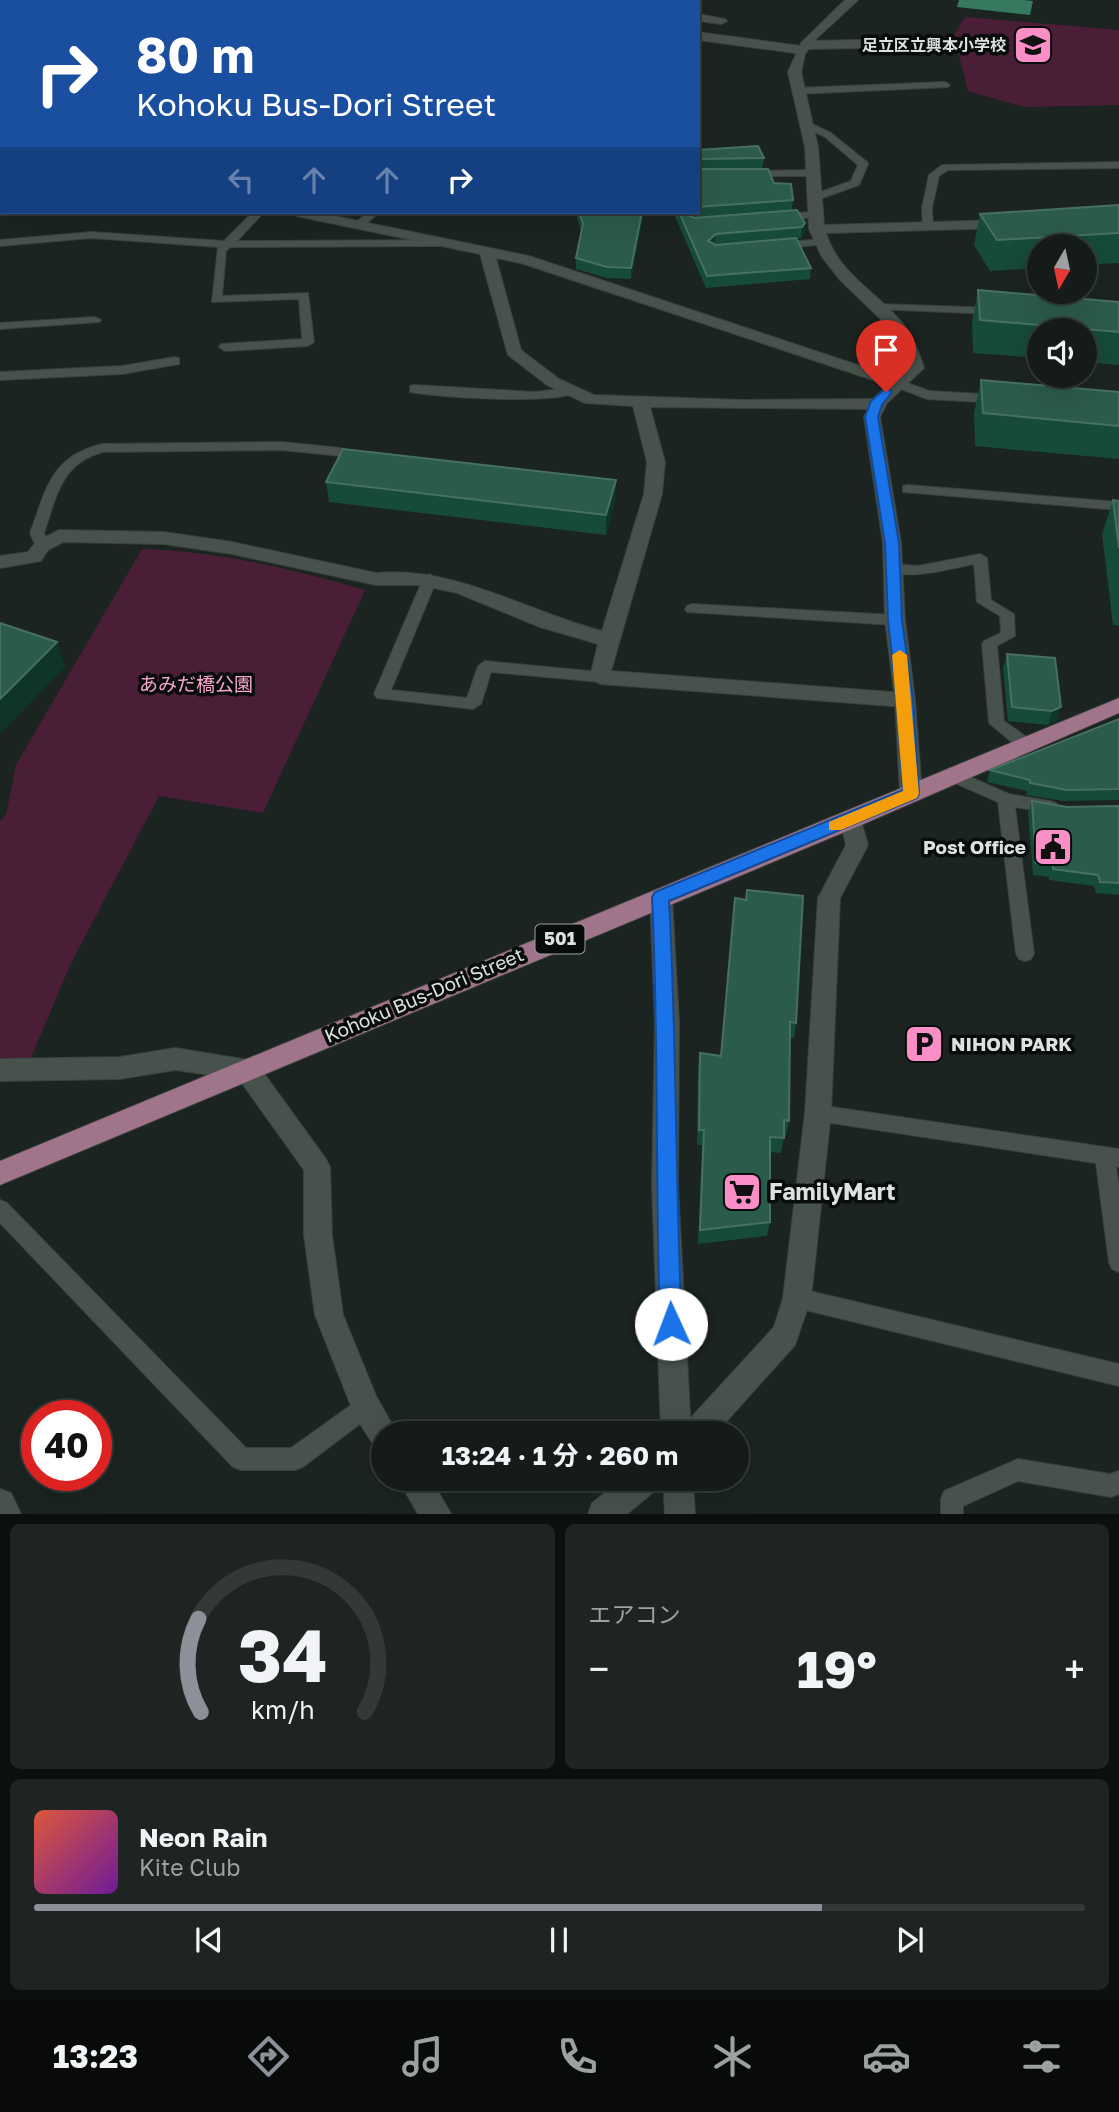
<!DOCTYPE html>
<html lang="ja">
<meta charset="utf-8">
<style>
:root{--surface:#141b18;--page:#1d2421;--text:#f1f3f6;--muted:#9da1a2;--line:#333937;--accent:#8c9099}
body{margin:0;font-family:"Golos Text","Noto Sans JP",sans-serif;background:var(--page);color:var(--text);height:100vh;display:flex;flex-direction:column;font-size:26px;white-space:nowrap}
*{box-sizing:border-box;margin:0}
p{font-size:23px;color:var(--muted)}
.icon{flex:none;width:38px;height:38px;fill:none;stroke:currentColor;stroke-width:2;stroke-linecap:round;stroke-linejoin:round}
.map{position:relative;height:1514px;overflow:hidden}
.side{display:flex;flex-direction:column;gap:10px;padding:10px;background:#0b0f0d;flex:1}
.side>*{flex:none}
.guide{position:absolute;left:0px;top:0px;width:700px;height:214px;box-shadow:0 7px 28px #0002,0 0 0 2px var(--line);background:#1a4fa0;color:#fff;overflow:hidden}
.needle{width:46px;rotate:189deg}
.buttons{position:absolute;left:1027px;top:234px;display:grid;gap:14px}
.buttons a{display:grid;place-items:center;width:70px;height:70px;border-radius:50%;background:var(--surface);box-shadow:0 7px 28px #0002,0 0 0 2px var(--line);font-size:35px}
.speed{position:absolute;left:21px;top:1400px;display:flex;gap:14px;font-size:35px;font-weight:700;text-align:center}
.speed>*{display:grid;place-content:center;width:91px;height:91px;border-radius:50%;background:var(--surface);box-shadow:0 7px 28px #0002,0 0 0 2px var(--line);line-height:1}
.speed .limit{border:10px solid #d22;background:#fff;color:#111}
.pin{position:absolute;display:grid;place-items:center;width:60px;height:60px;color:#fff;margin:-72px -30px;border-radius:50% 50% 50% 0;rotate:-45deg;box-shadow:0 0 7px #0007}
.pin .icon{rotate:45deg}
.me{position:absolute;width:77px;margin:-38px;rotate:358deg;stroke-linejoin:round;filter:drop-shadow(0 0 5px #0008)}
.turn{display:flex;align-items:center;gap:24px;height:147px;padding:0 21px;font-size:32px}
.turn .icon{width:91px;height:91px;stroke-width:2.5}
.turn b{display:block;font-size:49px;line-height:60px}
.lanes{display:flex;align-items:center;height:66px;padding:0 21px;background:#0003;justify-content:center;gap:35px;direction:ltr}
.lanes .off{opacity:.35}
.big{font-size:52px;font-weight:700;line-height:1.1}
.side .widget{flex:1;display:flex;flex-direction:column;justify-content:center;gap:10px;min-width:0;padding:0 24px;border-radius:10px;background:var(--page)}
.side .dial{align-items:center;gap:0}
.dial svg{height:182px;overflow:visible;fill:none;stroke:var(--line);stroke-width:7;stroke-linecap:round;text-anchor:middle}
.dial text{fill:var(--text);stroke:none}
.song{display:flex;align-items:center;gap:21px}
.cover{width:84px;height:84px;border-radius:10px;background:linear-gradient(135deg,hsl(10 70% 55%),hsl(280 70% 35%))}
.played{height:7px;border-radius:4px;background:linear-gradient(90deg,var(--accent) 75%,var(--line) 75%)}
.keys{display:flex;justify-content:space-around;direction:ltr}
.heat{display:flex;justify-content:space-between;align-items:center;font-size:38px;direction:ltr}
.side .tiles{flex:1;display:grid;gap:10px;grid-template-columns:1fr 1fr}
.widget:last-child{grid-column:span 2}
.trip{position:absolute;left:371px;top:1421px;width:378px;height:70px;border-radius:35px;background:var(--surface);box-shadow:0 7px 28px #0002,0 0 0 2px var(--line);font-weight:700;line-height:70px;text-align:center}
.tabs{display:flex;height:112px;justify-content:space-around;align-items:center;background:#080b0a;color:var(--muted)}
.tabs .icon{width:49px;height:49px}
.tabs .selected{color:var(--accent)}
.tabs b{font-size:32px;color:var(--text)}
.map>svg:first-child{display:block}
.green{fill:#4b1e37}
.water{fill:#36795f}
.lines{fill:none;stroke-linecap:round;stroke-linejoin:round}
.lane-casing{stroke:#39403d;stroke-width:2}
.street-casing{stroke:#39403d;stroke-width:2}
.secondary-casing{stroke:#39403d;stroke-width:2}
.primary-casing{stroke:#39403d;stroke-width:2}
.lane{fill:#48524d;fill-rule:evenodd}
.street{fill:#48524d;fill-rule:evenodd}
.secondary{fill:#48524d;fill-rule:evenodd}
.primary{fill:#a0748a;fill-rule:evenodd}
.wall{fill:#164a39}
.shaded-wall{fill:#0f3428}
.building{fill:#2b5b4b;stroke:#477062;stroke-width:2}
.route{fill:#1a73e8;stroke:#114b97;stroke-width:2}
.slow{fill:#f59e0b}
.labels{text-anchor:middle;stroke-width:7;stroke-linejoin:round;paint-order:stroke}
.far-poi-label{font-size:16px;font-weight:bold;fill:#dce2df;stroke:#080c0a;text-anchor:end}
.shield{fill:#080c0a;stroke:#9ca29f;stroke-width:2}
.shield-label{font-size:18px;font-weight:bold;fill:#dce2df}
.park-label{font-size:19px;fill:#f9a6cf;stroke:#080c0a}
.poi-label{font-size:19px;font-weight:bold;fill:#dce2df;stroke:#080c0a;text-anchor:end}
.street-label{font-size:19px;fill:#dce2df;stroke:#080c0a}
.near-poi-label{font-size:23px;font-weight:bold;fill:#dce2df;stroke:#080c0a;text-anchor:start}
</style>
<div class="map">
<svg width="1119" height="1514" viewBox="0 0 1119 1514">
<rect width="100%" height="100%" fill="#1b2420"/>
<g class="green">
<path d="M965 17 1119 30V105L1024 107 968 91 954 35Z"/>
<path d="M142 549C216 551 293 569 365 590L263 813 159 796 71 963 30 1060 0 1061V821L6 815 16 765Z"/>
</g>
<path class="water" d="M959 0H1024L1033 1 1030 15 957 7Z"/>
<g class="lines">
<g class="lane-casing">
<g id="lane">
<path d="M88 0H97L87 2Z"/>
<rect x="0" y="35" width="2" height="6"/>
<path d="M2 57V63L0 64V58Z"/>
<path d="M945 82 950 85 948 87 797 94 792 91 797 88Z"/>
<path d="M808 122 831 133 867 162 868 164 859 185 817 200H809V196L851 181 858 165 825 137 805 127 803 125Z"/>
<path d="M1119 162V168L948 170 939 176 932 208 933 227 928 230 923 227 922 208 929 175 942 165Z"/>
<path d="M749 171 811 170 816 173 811 176H745L744 174Z"/>
<path d="M0 201H2L0 208Z"/>
<path d="M253 212H264L237 241 439 240 444 243 439 246 230 247 226 251 222 296 308 293 314 342 308 346 225 351 219 347 221 344 302 339 299 299 212 302 218 247 91 238 0 246V240L91 232 224 241Z"/>
<path d="M368 212H379L363 227H355V223Z"/>
<path d="M812 212 816 213V217L779 220 774 217 779 214Z"/>
<path d="M822 239 827 242 826 244 777 249 772 246 777 243Z"/>
<path d="M878 304 995 308 1001 311 995 314 874 309V305Z"/>
<path d="M95 317 101 320 99 322 0 329V323Z"/>
<path d="M175 357 179 358V364L122 374 0 380V372L122 366Z"/>
<path d="M897 379 929 391 998 395 1004 399 998 403 927 399 893 386V380Z"/>
<path d="M414 385 534 392 569 388 575 392C558 405 435 397 410 392V386Z"/>
<path d="M282 442 341 448 347 452 341 456 282 450 103 452C60 464 57 496 44 533L49 546 42 550 37 549 30 533C47 488 50 457 102 444Z"/>
<path d="M908 485 1119 502V510L903 492V486Z"/>
<path d="M980 554 987 558 991 600 1014 614 1015 636 997 646 1004 721 1032 741 1034 745 1032 749H1020L989 723 982 644 984 641 1001 633 1000 616 977 602 974 564C953 568 902 583 886 568L893 564 918 566Z"/>
<path d="M430 574 437 579 391 690 467 698 478 666 485 661 600 672 607 677 600 682 491 672 481 704 473 709 377 698 374 694 423 579Z"/>
<path d="M692 604 895 615 902 620 895 625 687 612 685 609 687 606Z"/>
<path d="M954 770 1009 794 1050 801 1056 803 1058 807 1056 811 1050 813 1015 807 1034 954 1031 959 1025 961 1019 959 1016 954 998 802 948 780 946 776Z"/>
<path d="M818 1105 1119 1149V1167L1116 1166 1119 1187V1272L1112 1269 1109 1262 1096 1163 818 1121 811 1119 808 1113 811 1107Z"/>
<path d="M0 1200 7 1203 246 1448H291L365 1395 373 1398 376 1406 373 1414 303 1467 295 1470H241L233 1467 0 1223Z"/>
<path d="M797 1288 1119 1364V1386L797 1308 790 1305 787 1298 790 1291Z"/>
<path d="M1018 1459 1110 1474 1119 1471V1494L1111 1497 1018 1481 963 1506V1514H941V1499L944 1491Z"/>
</g>
</g>
<g class="street-casing">
<g id="street">
<path d="M281 0H293L280 2Z"/>
<path d="M479 0H499L501 2H481Z"/>
<path d="M630 0H642L629 2Z"/>
<path d="M698 14 725 19 727 21 721 24 698 21Z"/>
<path d="M698 32 801 46 806 41 916 39 922 43 916 47 807 49 802 54 698 40Z"/>
<rect x="0" y="142" width="2" height="8"/>
<path d="M289 212H315L529 256 903 380V386H891L521 263 496 258 521 350 559 379 594 395 743 400 876 399 884 404 876 409 650 407 665 462 662 494 611 671 905 693 912 695 915 700 912 705 905 707 600 684 590 677 598 644 540 627 457 593 420 585H376L232 554 164 544 63 542 48 550 41 561 0 568V556L28 552 36 542 59 530 164 532 232 542 376 573C456 566 526 611 602 631L644 494 647 462 633 406 585 403 547 385 508 355 480 254 296 216Z"/>
<path d="M851 812 859 814 868 845 840 898 831 1113 811 1298 795 1345 716 1433H681L686 1423 774 1327 783 1298 805 1113 818 898 846 845 840 820 843 814Z"/>
<path d="M175 1048 255 1061 326 1159 330 1167 332 1235 343 1315 376 1396 397 1433H383V1449L373 1444 355 1416 315 1315 304 1235V1170L239 1079 175 1070 120 1079 0 1081V1059L120 1057Z"/>
<path d="M398 1479H431L451 1514H418Z"/>
<path d="M622 1479H660L656 1490 627 1514H588L592 1503Z"/>
<path d="M0 1489 11 1493 21 1514H0Z"/>
</g>
</g>
<g class="secondary-casing">
<g id="secondary">
<path d="M845 0H858L816 39 805 54 801 72 818 147 824 225 1005 220 1012 224 1005 228 826 233C839 275 878 292 903 324 913 337 919 352 924 368L887 403 880 417 901 543 905 620 915 700 922 794 919 800H903L900 794 895 700 885 620 883 543 864 417 875 397 908 368 891 329 840 280 822 257 809 229 805 147 788 72 801 43Z"/>
<path d="M661 888 669 891 672 897 679 1022 678 1186 691 1433H661L652 1186 655 1022 650 897 653 891Z"/>
<path d="M663 1479H693L695 1514H665Z"/>
</g>
</g>
<g class="primary-casing">
<path id="primary" d="M1119 698V713L859 826 0 1185V1161Z"/>
</g>
<use href="#lane" class="lane"/>
<use href="#street" class="street"/>
<use href="#secondary" class="secondary"/>
<use href="#primary" class="primary"/>
</g>
<g class="wall">
<path d="M698 150 764 158 762 169 774 183 793 200 792 211 805 223 804 234 801 238 796 239 811 268 810 279 706 288 673 212H698Z"/>
<path d="M1119 205V263L1085 265V247H1040V268L990 271 974 245 980 214Z"/>
<path d="M577 212H644L631 279 607 278 576 269V258L581 231 577 217Z"/>
<path d="M978 290 1119 302V365L1085 362V331H1040V358L973 353 972 322Z"/>
<path d="M981 380 1119 392V459L975 446 974 413Z"/>
<path d="M616 480 615 500 606 535 329 502 326 482Z"/>
<path d="M1113 500 1119 501V626L1113 625 1102 534Z"/>
<path d="M1007 654 1055 658 1057 721 1048 725 1008 721 1003 668Z"/>
<path d="M1119 719V800L1063 801 1027 795V791L987 782 990 770Z"/>
<path d="M1032 801 1067 807 1119 806V895L1096 893 1094 886 1049 880V877L1033 875 1028 812Z"/>
<path d="M735 898 796 1023 794 1038H790L789 1121 786 1136H784L781 1153 770 1152V1222L767 1236 698 1244 702 1145H697L698 1069 700 1053 721 1056Z"/>
</g>
<g class="shaded-wall">
<path d="M58 0H73L71 2H56Z"/>
<rect x="257" y="0" width="12" height="2"/>
<path d="M642 212H644L631 279V268Z"/>
<path d="M689 212H693V218L686 214Z"/>
<path d="M805 223 804 234 801 238 802 227Z"/>
<path d="M716 234 715 245 708 241Z"/>
<path d="M616 480 615 500 606 535V515Z"/>
<path d="M57 642 65 667 0 734V699Z"/>
<path d="M1061 707 1057 721 1048 725 1052 711Z"/>
</g>
<g class="building">
<path d="M0 0H58L56 2H2V25L0 24Z"/>
<path d="M238 0H257V2H236Z"/>
<path d="M758 146 764 158 699 159 698 160V150Z"/>
<path d="M698 169H768L774 183 791 184 793 200 698 207Z"/>
<path d="M1119 205V233L997 240 980 214Z"/>
<path d="M797 210 805 223 802 227 716 234 708 241 716 245 796 238 811 268 707 276 679 212H689L686 214 694 218Z"/>
<path d="M579 212H642L631 268 607 267 576 258 583 224Z"/>
<path d="M978 290 1119 302V332L980 320Z"/>
<path d="M981 380 1119 392V426L983 413Z"/>
<path d="M343 449 616 480 606 515 326 482Z"/>
<path d="M1113 500 1119 501V548Z"/>
<path d="M0 623 57 642 0 699Z"/>
<path d="M1007 654 1055 658 1061 707 1052 711 1012 707Z"/>
<path d="M1119 719V789L1067 790 1030 783V780L990 770Z"/>
<path d="M1032 801 1067 807 1119 806V883L1100 882 1098 875 1053 869V865L1036 863Z"/>
<path d="M747 890 803 896 796 1023 790 1022 789 1121 784 1120V1138L770 1137V1222L700 1230 704 1130H699L700 1053 721 1056 735 898 746 900Z"/>
</g>
<path class="route" d="M886 388 892 392 882 405 878 417 899 543 902 620 913 700 919 794 917 798 669 901C677 1042 675 1182 682 1324L679 1331 671 1334 663 1331 660 1324C655 1181 659 1039 652 897L655 892 903 790 897 700 888 620 885 543 865 417 871 401Z"/>
<path class="slow" d="M900 650 907 655 919 794 917 798 841 830H829V822L903 791 892 655Z"/>
<defs>
<g id="school-square" transform="scale(2.0125)"><rect x="-9" y="-9" width="18" height="18" rx="4" fill="#fa8fc7" stroke="#080c0a"/><path d="M0-5L7-2L0 1L-7-2ZM-4 1L0 2.5L4 1V4Q0 6-4 4Z" fill="#111"/></g>
<g id="civic-square" transform="scale(2.0125)"><rect x="-9" y="-9" width="18" height="18" rx="4" fill="#fa8fc7" stroke="#080c0a"/><path d="M-.6-6.5H3V-4.5H.6V-3L4-1V1h2V6H-6V1h2V-1L-.6-3ZM-1.2 2.5V6h2.4V2.5Z" fill="#111"/></g>
<g id="parking-square" transform="scale(2.0125)"><rect x="-9" y="-9" width="18" height="18" rx="4" fill="#fa8fc7" stroke="#080c0a"/><path d="M-3.5-5.5H1a3.5 3.5 0 0 1 0 7H-1V5.5H-3.5ZM-1-3.4V-.6H.8a1.4 1.4 0 0 0 0-2.8Z" fill="#111"/></g>
<g id="supermarket-square" transform="scale(2.0125)"><rect x="-9" y="-9" width="18" height="18" rx="4" fill="#fa8fc7" stroke="#080c0a"/><path d="M-6-5.5h2.5l.6 2H6L4.5 2H-2.5L-4.4-4H-6ZM-1.5 3.2a1.3 1.3 0 1 0 .1 0ZM3 3.2a1.3 1.3 0 1 0 .1 0Z" fill="#111"/></g>
</defs>
<g fill-rule="evenodd">
<use href="#school-square" x="1033" y="45"/>
<use href="#civic-square" x="1053" y="847"/>
<use href="#parking-square" x="924" y="1044"/>
<use href="#supermarket-square" x="742" y="1192"/>
</g>
<g class="labels">
<g class="far-poi-label">
<text x="1006" y="51">足立区立興本小学校</text>
</g>
<rect class="shield" x="535.5" y="924.5" width="49" height="29" rx="5"/>
<g class="shield-label">
<text x="560" y="945">501</text>
</g>
<g class="park-label">
<text x="196" y="691">あみだ橋公園</text>
</g>
<g class="poi-label">
<text x="1026" y="854">Post Office</text>
<text x="951" y="1051" text-anchor="start">NIHON PARK</text>
</g>
<g class="street-label">
<text transform="translate(424 995) rotate(-23)" y="7">Kohoku Bus-Dori Street</text>
</g>
<g class="near-poi-label">
<text x="769" y="1200">FamilyMart</text>
</g>
</g>
</svg>
<div class="buttons">
<a><svg class="needle" viewBox="-14 -14 28 28"><path d="M0-13l5 13h-10z" fill="#e53935"/><path d="M0 13l5-13h-10z" fill="#9da1a2"/></svg></a>
<a><svg class="icon" aria-label="sound" viewBox="0 0 24 24"><path d="M4 9h4l5-4v14l-5-4H4zM17 9q2 3 0 6"/></svg></a>
</div>
<div class="speed"><div class="limit">40</div></div>
<div class="pin" style="left:886px;top:392px;background:#d93025"><svg class="icon" aria-label="arrive" viewBox="0 0 24 24"><path d="M6 21V4h12l-3 4 3 4H6"/></svg></div>
<svg class="me" style="left:671px;top:1324px" viewBox="-20 -20 40 40"><circle r="19" fill="#fff"/><path d="M0-13L10 11 0 6-10 11z" fill="#1a73e8"/></svg>
<div class="trip">13:24 · 1 分 · 260 m</div>
<div class="guide">
<div class="turn"><svg class="icon" aria-label="right" viewBox="0 0 24 24"><path d="M7 20v-9h11M14 6l5 5-5 5"/></svg><div><b>80 m</b>Kohoku Bus-Dori Street</div></div>
<div class="lanes"><svg class="icon off" aria-label="left" viewBox="0 0 24 24"><path d="M17 20v-9H6M10 6l-5 5 5 5"/></svg><svg class="icon off" aria-label="ahead" viewBox="0 0 24 24"><path d="M12 20V5M6 11l6-6 6 6"/></svg><svg class="icon off" aria-label="ahead" viewBox="0 0 24 24"><path d="M12 20V5M6 11l6-6 6 6"/></svg><svg class="icon" aria-label="right" viewBox="0 0 24 24"><path d="M7 20v-9h11M14 6l5 5-5 5"/></svg></div>
</div>
</div>
<section class="side">
<div class="tiles">
<div class="widget dial"><svg viewBox="0 0 100 80">
<path d="M14 69A42 42 0 1 1 86 69"/>
<path d="M14 69A42 42 0 0 1 13 28" stroke="#8c9099"/>
<text x="50" y="56" font-size="32" font-weight="700">34</text>
<text x="50" y="72" font-size="11">km/h</text>
</svg></div>
<div class="widget"><p>エアコン</p>
<div class="heat"><a>−</a><b class="big">19°</b><a>+</a></div>
</div>
<div class="widget">
<div class="song"><i class="cover"></i><div><b>Neon Rain</b><p>Kite Club</p></div></div>
<div class="played"></div>
<div class="keys"><svg class="icon" aria-label="previous" viewBox="0 0 24 24"><path d="M18 5L8 12l10 7zM5 5v14"/></svg><svg class="icon" aria-label="pause" viewBox="0 0 24 24"><path d="M8 5v14M16 5v14"/></svg><svg class="icon" aria-label="next" viewBox="0 0 24 24"><path d="M6 5l10 7-10 7zM19 5v14"/></svg></div>
</div>
</div>
</section>
<nav class="tabs">
<b>13:23</b>
<svg class="icon selected" aria-label="directions" viewBox="0 0 24 24"><path d="M12 3l9 9-9 9-9-9zM9 14v-3h6M13 9l2 2-2 2"/></svg>
<svg class="icon" aria-label="music" viewBox="0 0 24 24"><path d="M9 18V5l10-2v13"/><circle cx="6" cy="18" r="3"/><circle cx="16" cy="16" r="3"/></svg>
<svg class="icon" aria-label="phone" viewBox="0 0 24 24"><path d="M5 4h4l2 5-3 2q2 4 5 5l2-3 5 2v4C11 20 4 13 5 4z"/></svg>
<svg class="icon" aria-label="climate" viewBox="0 0 24 24"><path d="M12 3v18M4 7l16 10M4 17L20 7"/></svg>
<svg class="icon" aria-label="car" viewBox="0 0 24 24"><path d="M5 17H2v-5l4-1 3-4h7l3 4 3 1v5h-3M9 17h6M6 11h13"/><circle cx="7" cy="17" r="2"/><circle cx="17" cy="17" r="2"/></svg>
<svg class="icon" aria-label="filters" viewBox="0 0 24 24"><path d="M4 7h16M4 17h16"/><circle cx="9" cy="7" r="2"/><circle cx="15" cy="17" r="2"/></svg>
</nav>
